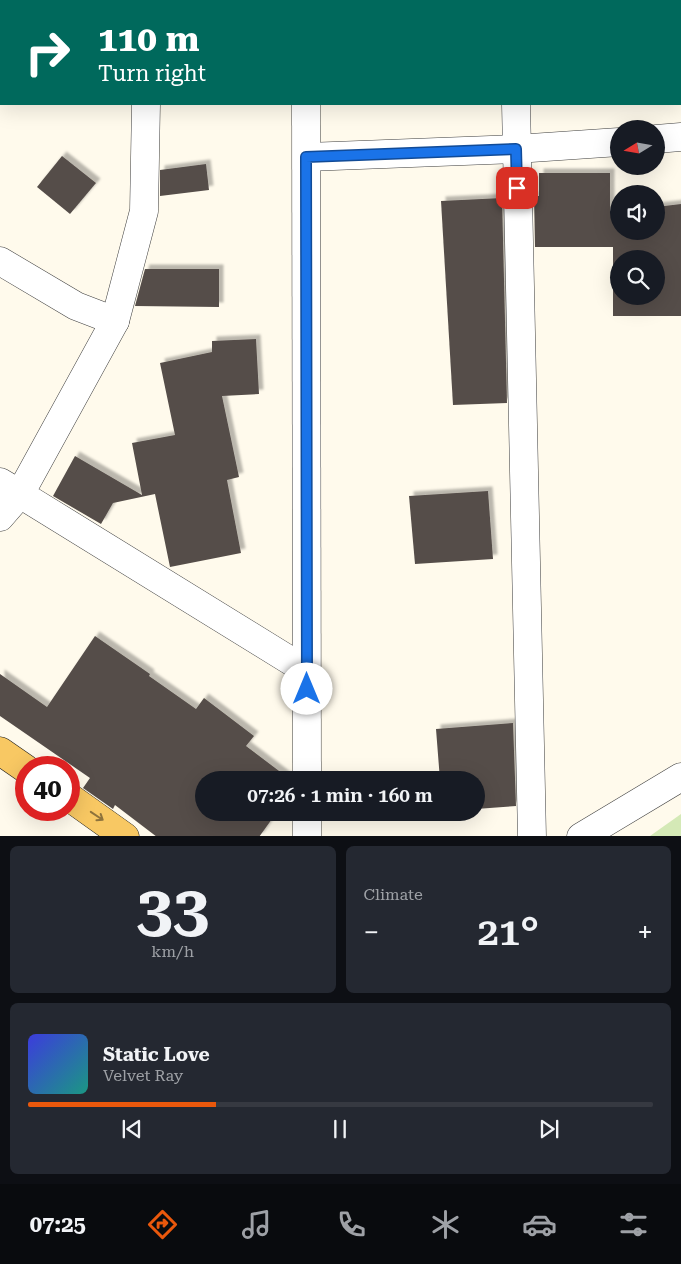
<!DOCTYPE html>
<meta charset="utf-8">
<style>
:root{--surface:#171b24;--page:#242831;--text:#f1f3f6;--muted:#9ea1a6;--line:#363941;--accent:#ea580c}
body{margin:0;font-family:"Roboto Serif",serif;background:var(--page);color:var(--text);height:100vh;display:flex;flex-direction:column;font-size:19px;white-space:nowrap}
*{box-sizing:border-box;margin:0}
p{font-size:16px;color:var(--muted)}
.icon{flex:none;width:28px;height:28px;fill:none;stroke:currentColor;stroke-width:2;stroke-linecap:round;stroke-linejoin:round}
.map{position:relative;height:836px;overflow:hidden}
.panel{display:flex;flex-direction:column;gap:10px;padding:10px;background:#0d0f14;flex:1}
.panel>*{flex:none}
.top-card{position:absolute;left:0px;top:0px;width:681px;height:105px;box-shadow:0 5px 20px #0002;background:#00695c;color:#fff;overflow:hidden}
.needle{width:32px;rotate:259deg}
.fabs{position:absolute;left:610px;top:120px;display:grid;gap:10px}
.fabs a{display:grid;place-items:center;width:55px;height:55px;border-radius:50%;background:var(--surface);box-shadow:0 5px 20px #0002;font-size:25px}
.speed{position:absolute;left:15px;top:756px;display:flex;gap:10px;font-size:25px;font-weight:700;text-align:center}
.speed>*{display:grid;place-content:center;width:65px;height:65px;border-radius:50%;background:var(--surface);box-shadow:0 5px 20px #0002;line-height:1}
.speed .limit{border:8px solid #d22;background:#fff;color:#111}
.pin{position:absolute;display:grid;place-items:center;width:42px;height:42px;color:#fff;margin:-21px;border-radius:10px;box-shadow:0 2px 8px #0006}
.me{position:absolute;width:55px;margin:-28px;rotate:0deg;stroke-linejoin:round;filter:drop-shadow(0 0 4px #0008)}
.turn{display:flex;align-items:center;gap:18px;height:105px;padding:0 15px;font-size:22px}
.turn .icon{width:65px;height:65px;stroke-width:2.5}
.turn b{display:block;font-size:35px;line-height:42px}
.big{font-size:38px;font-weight:600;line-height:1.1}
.panel .tile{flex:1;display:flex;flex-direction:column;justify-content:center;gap:8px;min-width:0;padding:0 18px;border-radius:8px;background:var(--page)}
.panel .dial{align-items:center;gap:0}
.dial b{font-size:65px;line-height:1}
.song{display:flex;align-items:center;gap:15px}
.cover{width:60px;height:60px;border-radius:8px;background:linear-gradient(135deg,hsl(240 70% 55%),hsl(170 70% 35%))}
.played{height:5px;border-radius:2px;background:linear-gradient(90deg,var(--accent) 30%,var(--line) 30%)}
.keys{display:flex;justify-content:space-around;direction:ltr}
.heat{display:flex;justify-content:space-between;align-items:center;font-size:28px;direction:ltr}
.panel .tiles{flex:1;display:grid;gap:10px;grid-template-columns:1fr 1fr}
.tile:last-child{grid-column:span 2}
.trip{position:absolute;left:195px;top:771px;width:290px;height:50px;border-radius:25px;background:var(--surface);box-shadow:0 5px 20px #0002;font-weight:600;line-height:50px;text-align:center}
.tab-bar{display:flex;height:80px;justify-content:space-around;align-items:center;background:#090b0e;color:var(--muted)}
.tab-bar .icon{width:35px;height:35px}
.tab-bar .selected{color:var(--accent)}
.tab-bar b{font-size:22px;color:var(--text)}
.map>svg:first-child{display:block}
.green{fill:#d4e9b6}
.building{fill:#554d49;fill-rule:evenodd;filter:url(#shadow)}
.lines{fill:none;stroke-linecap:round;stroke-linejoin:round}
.minor-casing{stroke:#3f3f3f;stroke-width:29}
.tertiary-casing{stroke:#3f3f3f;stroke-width:29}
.primary-casing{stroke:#1d1d1d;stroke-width:29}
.minor{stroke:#fff;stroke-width:28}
.tertiary{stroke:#fff;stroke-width:28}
.primary{stroke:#f8c863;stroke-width:28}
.oneway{stroke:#8e733c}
.route-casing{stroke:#114b97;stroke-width:12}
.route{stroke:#1a73e8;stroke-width:9}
</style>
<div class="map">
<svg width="681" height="837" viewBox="0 0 681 837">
<defs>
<filter id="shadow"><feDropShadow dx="4.5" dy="-4.5" stdDeviation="1" flood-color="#0004"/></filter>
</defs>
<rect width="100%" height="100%" fill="#fffaec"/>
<path class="green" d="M681 814V836H650Z"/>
<g class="building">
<path d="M62 156 96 183 70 214 37 187Z"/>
<path d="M206 164 209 190 160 196V170Z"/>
<path d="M539 173H610V211L619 210V231H656V207L681 204V316H613V247H535L534 196H539ZM619 259H656V296H619Z"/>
<path d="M502 198 507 403 453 405 441 201Z"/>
<path d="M145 269H219V307L135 306Z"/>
<path d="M256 339 259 394 222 396 239 477 227 480 241 553 170 567 155 494 113 503 101 524 53 496 75 456 142 495 132 443 175 435 160 363 212 352V341Z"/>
<path d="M488 491 493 559 415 564 409 496Z"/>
<path d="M95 636 150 674 149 676 196 709 204 698 254 736 246 746 291 780H204V812H277L259 837H157L115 805 113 809 83 788 90 778 0 716V674L47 707Z"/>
<path d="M513 723 516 806 476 809V780H440L436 729Z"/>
</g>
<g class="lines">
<g class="minor-casing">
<g id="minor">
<path d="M28 0 32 1"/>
<path d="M515 0V1"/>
<path d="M137 1V0"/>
<path d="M146 104 144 211 115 321 20 494 307 671"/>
<path d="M516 104 532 837"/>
<path d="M656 139 681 137"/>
<path d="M307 157 516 149 619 142"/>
<path d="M0 261 76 306 115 321"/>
<path d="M0 482 20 494 0 517"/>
</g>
</g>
<g class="tertiary-casing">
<g id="tertiary">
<path d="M305 0V1"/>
<path d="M306 104 307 780"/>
<path d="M307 812V837"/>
<path d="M581 837 681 777"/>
</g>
</g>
<g class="primary-casing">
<g id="primary">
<path d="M0 751 26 769"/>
<path d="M69 797 125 837"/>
</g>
</g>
<use href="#minor" class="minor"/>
<use href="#tertiary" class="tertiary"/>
<use href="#primary" class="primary"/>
</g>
<defs><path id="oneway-shaft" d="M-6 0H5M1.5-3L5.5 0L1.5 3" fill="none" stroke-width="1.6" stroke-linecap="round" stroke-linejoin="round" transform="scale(1.25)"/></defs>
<use class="oneway" href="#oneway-shaft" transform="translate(97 816) rotate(34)"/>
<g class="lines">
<g class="route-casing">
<path id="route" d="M307 689 306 157 516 149 517 188"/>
</g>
<use href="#route" class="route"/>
</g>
</svg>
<div class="fabs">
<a><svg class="needle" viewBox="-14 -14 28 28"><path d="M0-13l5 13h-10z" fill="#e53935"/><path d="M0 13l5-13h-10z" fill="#9ea1a6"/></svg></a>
<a><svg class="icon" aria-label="sound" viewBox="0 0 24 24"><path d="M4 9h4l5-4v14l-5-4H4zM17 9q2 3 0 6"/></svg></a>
<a><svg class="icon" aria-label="search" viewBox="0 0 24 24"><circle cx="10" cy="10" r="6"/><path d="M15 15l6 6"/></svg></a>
</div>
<div class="speed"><div class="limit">40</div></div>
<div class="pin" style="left:517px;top:188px;background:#d93025"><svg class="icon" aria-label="arrive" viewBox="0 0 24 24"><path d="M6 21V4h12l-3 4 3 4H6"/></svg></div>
<svg class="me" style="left:307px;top:689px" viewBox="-20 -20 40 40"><circle r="19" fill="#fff"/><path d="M0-13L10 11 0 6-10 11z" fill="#1a73e8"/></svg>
<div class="trip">07:26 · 1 min · 160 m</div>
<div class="top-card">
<div class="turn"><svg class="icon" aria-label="right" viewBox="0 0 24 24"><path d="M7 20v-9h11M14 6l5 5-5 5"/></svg><div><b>110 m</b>Turn right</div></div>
</div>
</div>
<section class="panel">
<div class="tiles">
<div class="tile dial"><b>33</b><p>km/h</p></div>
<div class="tile"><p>Climate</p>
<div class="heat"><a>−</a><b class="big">21°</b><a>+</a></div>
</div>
<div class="tile">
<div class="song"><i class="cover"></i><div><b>Static Love</b><p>Velvet Ray</p></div></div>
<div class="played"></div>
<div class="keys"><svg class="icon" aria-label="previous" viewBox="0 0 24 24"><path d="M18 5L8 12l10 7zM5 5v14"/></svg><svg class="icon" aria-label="pause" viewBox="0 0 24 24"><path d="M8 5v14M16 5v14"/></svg><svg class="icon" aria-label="next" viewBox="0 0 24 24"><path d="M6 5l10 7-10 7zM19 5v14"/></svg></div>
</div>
</div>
</section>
<nav class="tab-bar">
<b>07:25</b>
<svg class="icon selected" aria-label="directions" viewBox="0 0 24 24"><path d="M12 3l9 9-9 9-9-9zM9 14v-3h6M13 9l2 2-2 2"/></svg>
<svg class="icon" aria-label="music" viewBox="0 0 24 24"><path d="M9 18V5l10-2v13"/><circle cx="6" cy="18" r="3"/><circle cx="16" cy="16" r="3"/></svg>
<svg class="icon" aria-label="phone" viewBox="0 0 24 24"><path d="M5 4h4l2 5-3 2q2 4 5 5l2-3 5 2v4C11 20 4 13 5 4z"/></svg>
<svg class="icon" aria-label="climate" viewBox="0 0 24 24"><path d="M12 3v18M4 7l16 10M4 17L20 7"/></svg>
<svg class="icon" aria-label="car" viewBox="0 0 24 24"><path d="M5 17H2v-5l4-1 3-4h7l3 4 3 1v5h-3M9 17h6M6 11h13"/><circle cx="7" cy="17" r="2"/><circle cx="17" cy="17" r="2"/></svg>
<svg class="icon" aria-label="filters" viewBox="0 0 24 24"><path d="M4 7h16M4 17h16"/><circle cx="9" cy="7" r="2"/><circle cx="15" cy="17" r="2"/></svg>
</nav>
